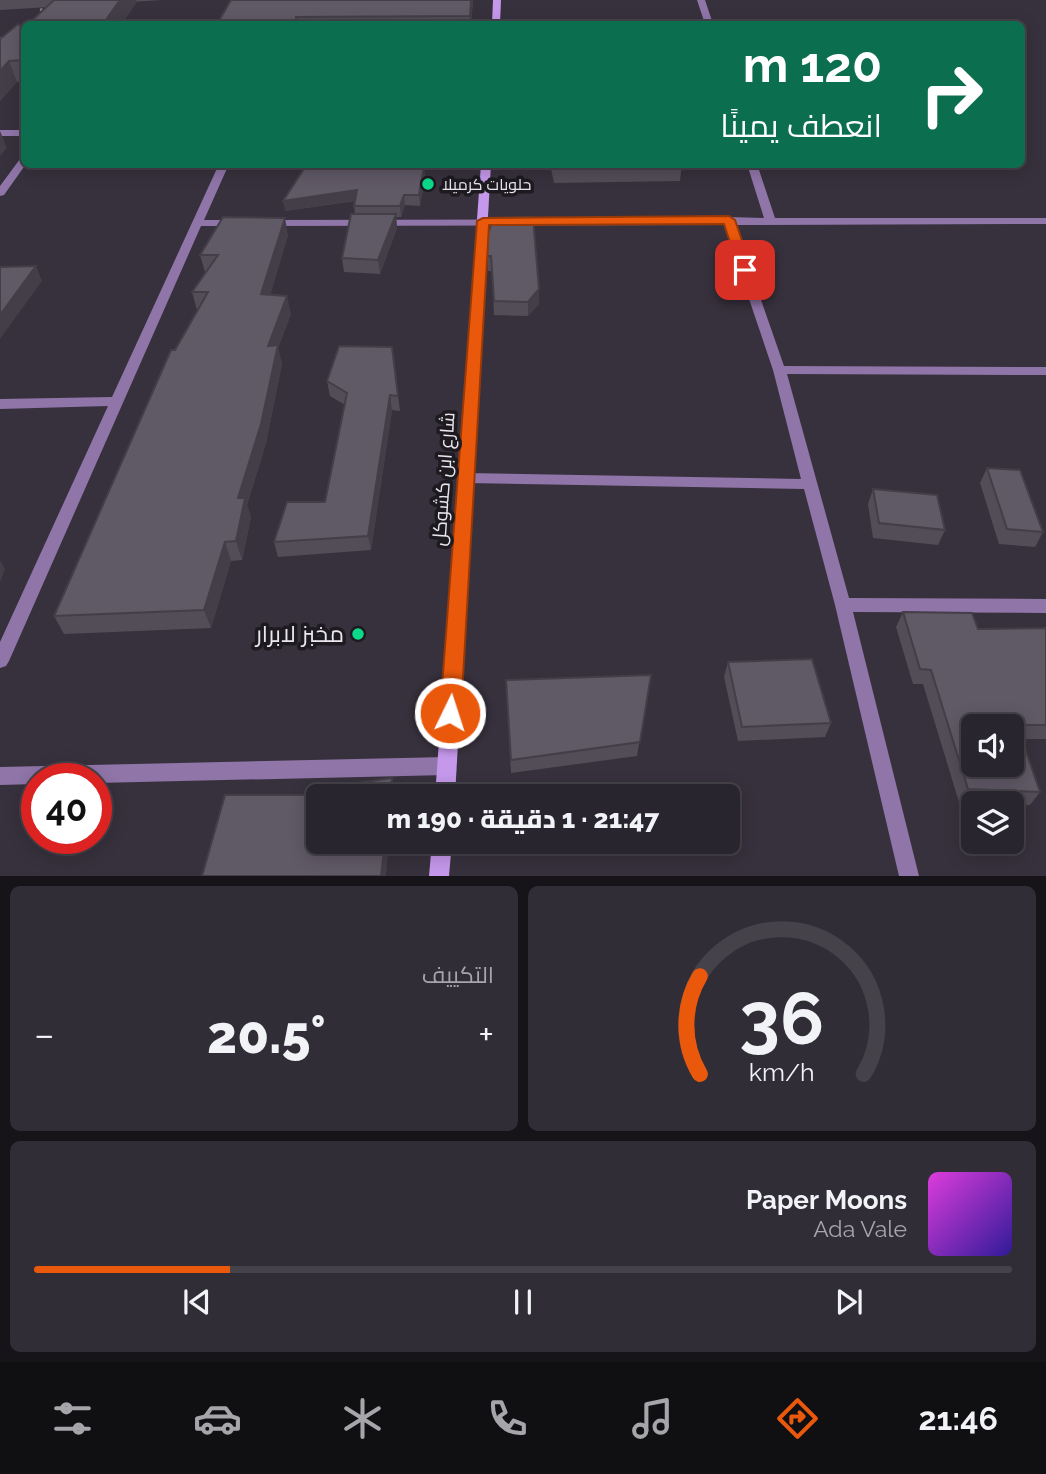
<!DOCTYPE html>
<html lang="ar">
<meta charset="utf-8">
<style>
:root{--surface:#29252e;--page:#312d36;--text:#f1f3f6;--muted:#a5a5aa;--line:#45424a;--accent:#ea580c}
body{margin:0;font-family:Raleway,Cairo,sans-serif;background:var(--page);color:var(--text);direction:rtl;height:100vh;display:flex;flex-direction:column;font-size:26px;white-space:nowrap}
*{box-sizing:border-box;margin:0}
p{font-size:23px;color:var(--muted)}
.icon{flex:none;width:38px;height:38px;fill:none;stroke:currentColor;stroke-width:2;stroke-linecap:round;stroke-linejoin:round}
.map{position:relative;height:876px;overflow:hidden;direction:ltr}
.drawer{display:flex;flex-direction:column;gap:10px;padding:10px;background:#171419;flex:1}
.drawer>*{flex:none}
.guide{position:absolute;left:21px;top:21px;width:1004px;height:147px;border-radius:10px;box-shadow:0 4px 18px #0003,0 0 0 2px var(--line);direction:rtl;background:#0b6e4f;color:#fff;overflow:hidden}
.controls{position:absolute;left:961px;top:714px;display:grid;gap:14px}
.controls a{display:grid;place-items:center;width:63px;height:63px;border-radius:10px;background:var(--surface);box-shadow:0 4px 18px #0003,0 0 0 2px var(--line);font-size:35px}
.speed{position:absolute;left:21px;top:763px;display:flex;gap:14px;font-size:35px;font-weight:700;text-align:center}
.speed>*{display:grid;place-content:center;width:91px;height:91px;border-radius:50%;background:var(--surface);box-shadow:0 4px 18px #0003,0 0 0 2px var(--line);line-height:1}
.speed .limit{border:10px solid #d22;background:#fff;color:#111}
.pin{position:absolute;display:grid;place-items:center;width:60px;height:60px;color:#fff;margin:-30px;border-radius:14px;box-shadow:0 4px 10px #0006}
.me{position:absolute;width:77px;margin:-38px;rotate:4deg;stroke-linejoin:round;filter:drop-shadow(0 0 5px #0008)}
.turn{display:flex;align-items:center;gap:24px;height:147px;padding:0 28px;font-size:32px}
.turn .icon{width:91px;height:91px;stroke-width:2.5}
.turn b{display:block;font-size:49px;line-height:60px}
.big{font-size:52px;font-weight:800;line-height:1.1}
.drawer .tile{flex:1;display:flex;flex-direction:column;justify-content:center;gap:10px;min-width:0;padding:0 24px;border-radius:10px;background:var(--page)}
.drawer .dial{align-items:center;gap:0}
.dial svg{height:182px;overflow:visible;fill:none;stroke:var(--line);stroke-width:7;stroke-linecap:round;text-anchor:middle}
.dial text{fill:var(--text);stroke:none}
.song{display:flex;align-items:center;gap:21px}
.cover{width:84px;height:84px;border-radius:10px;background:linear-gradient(135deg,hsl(300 70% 55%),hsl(250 70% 35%))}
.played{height:7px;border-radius:4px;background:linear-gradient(90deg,var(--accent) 20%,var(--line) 20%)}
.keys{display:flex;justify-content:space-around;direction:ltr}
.heat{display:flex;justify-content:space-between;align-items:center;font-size:38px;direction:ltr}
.drawer .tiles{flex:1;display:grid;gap:10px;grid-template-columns:1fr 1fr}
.tile:last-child{grid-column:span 2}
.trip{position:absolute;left:306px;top:784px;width:434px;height:70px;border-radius:10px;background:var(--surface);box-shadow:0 4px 18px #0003,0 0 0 2px var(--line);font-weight:800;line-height:70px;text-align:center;direction:rtl}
.dock{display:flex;height:112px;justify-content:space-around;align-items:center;background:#100f12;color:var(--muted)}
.dock .icon{width:49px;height:49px}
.dock .on{color:var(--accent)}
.dock b{font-size:32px;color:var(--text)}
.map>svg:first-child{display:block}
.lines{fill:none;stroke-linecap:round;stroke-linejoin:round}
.path{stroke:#85808a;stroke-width:2.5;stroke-dasharray:2 3.5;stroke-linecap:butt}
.street{fill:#9075a9;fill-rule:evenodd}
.secondary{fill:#c598eb;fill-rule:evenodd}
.wall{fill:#534d58}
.shaded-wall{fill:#433e47}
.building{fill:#605966;stroke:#433e47;stroke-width:2;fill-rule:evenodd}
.route{fill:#ea580c;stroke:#983908;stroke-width:2}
.poi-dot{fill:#0cd98a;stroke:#1d1a20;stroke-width:2.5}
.labels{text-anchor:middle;stroke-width:7;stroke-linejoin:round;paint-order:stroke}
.far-poi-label{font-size:16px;fill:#eae6ee;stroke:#1d1a20;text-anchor:start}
.street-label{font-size:19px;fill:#eae6ee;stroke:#1d1a20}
.near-poi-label{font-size:23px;fill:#eae6ee;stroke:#1d1a20;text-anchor:end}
</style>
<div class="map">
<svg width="1046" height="876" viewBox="0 0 1046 876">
<rect width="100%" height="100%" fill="#37313d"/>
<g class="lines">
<path class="path" d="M49 0 41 10 49 9"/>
<g class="street">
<path d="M697 0H705L713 24H705Z"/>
<path d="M24 36V40L0 41V37Z"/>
<rect x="0" y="130" width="24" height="6"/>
<path d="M24 158V164H26L4 195 0 196V186L20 159Z"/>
<path d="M219 164H229L204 220H238L243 223 238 226H201L9 661 6 666 0 668V642L108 406 0 409V399L112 397Z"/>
<path d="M747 164H757L775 218H1046V224L735 225 784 366 1046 367V375L787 374 849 598 1046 599V613L853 612 919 876H899L835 605 804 489 466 483 461 482 459 478 461 474 466 473 801 479 773 370 724 225 269 226 264 223 269 220 724 219 728 217 764 218Z"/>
<path d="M447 757 454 760 456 766 454 772 447 775 96 783V779H37V784L0 785V767Z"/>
</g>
<g class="secondary">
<path d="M493 0H501L500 24H492Z"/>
<path d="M481 164H491L455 796H435Z"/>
<path d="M432 842H452L449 876H429Z"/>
</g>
</g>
<g class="wall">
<path d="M0 0H163L0 10Z"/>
<path d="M231 0H473L471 24H217Z"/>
<path d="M24 27V81L17 82 0 101V39Z"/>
<path d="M270 164H423L425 177 420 206 405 205 401 217H396L397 228 380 274 344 272 342 258 355 214 354 206 355 201 285 211 303 170H271Z"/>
<path d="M550 164H682L680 181 554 183Z"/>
<path d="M488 233 539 289V304L528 316 494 315 492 271H488Z"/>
<path d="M288 235 270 295 291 314 278 348 282 364 266 443 247 505 251 517 242 560 231 561 211 628 64 634 54 616 175 350 198 310H197L192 292 206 273 205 272 200 255Z"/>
<path d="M392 347 400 411 392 410 371 550 278 557 274 542 325 502 345 405 330 396 327 381Z"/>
<path d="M987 468 1043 532 1035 547 999 544 980 483Z"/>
<path d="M873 489 945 530 938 545 873 538 868 504Z"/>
<path d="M903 612 978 629 1046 628V739H1022L1040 792 1030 805 1012 804V803L959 802 923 684H913L896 627Z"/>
<path d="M728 662 831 723 825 737 738 741 724 677Z"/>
<path d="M651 675 637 756 511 773 506 680Z"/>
</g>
<g class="shaded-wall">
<path d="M120 0H136L137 2 122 24H103Z"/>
<path d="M471 0H473L471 24H470Z"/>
<path d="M9 61 17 82 0 101V71Z"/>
<path d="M0 131 7 148 0 156Z"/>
<path d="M424 167 425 177 420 206 419 195Z"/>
<path d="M357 190 359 200 285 211 283 201Z"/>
<path d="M404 195 405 205 401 217 400 206Z"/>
<path d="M396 214 397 228 380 274 378 260Z"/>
<path d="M285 218 288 235 265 313 261 294Z"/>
<path d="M36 266 42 281 0 339V315Z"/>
<path d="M539 289V304L528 316V302Z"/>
<path d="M287 296 291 314 278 348 282 364 266 443 247 505 251 517 242 560 236 541 238 498 268 346Z"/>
<path d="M390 395 392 410 371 550 368 536Z"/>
<path d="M225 542 231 561 211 628 204 610Z"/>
<path d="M0 560 5 569 0 582Z"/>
<path d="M392 778 394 792V796H390Z"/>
<path d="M385 842H389L386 876H381Z"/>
</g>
<g class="building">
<path d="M54 0H120L103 24H28Z"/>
<path d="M231 0H471L470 16 296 17 297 24H217Z"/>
<path d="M18 24 23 29 24 27V60L9 61 0 71V39Z"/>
<path d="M307 164H423L424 167 419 195H404L400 206H354L357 190 283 201Z"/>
<path d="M351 214H396L378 260 342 258Z"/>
<path d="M223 217 285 218 261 294 287 296 268 346 278 345 261 424 238 498H245L236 541 225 542 204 610 54 616 171 350H175L208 292H192L218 255H200Z"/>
<path d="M533 217 539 289 528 302 494 301 491 256H487L488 233 494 218Z"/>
<path d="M36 266 0 315V267Z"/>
<path d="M339 346 392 347 398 396 390 395 368 536 274 542 287 502H325L347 393 327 381Z"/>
<path d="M987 468 1020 470 1043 532 1007 529Z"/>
<path d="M873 489 937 495 945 530 879 523Z"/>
<path d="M903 612 972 613 978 629 1046 628V725H1017L1040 792 968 789 931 670 920 669ZM973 726H1012V765H973Z"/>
<path d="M812 659 831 723 742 727 728 662Z"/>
<path d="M651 675 640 742 511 760 506 680Z"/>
<path d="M392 778 390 796H318V842H385L381 876H202L225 795H356L358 783Z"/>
</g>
<path class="route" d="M729 216 735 220 752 270 750 273 739 270 724 224 489 225 461 713 458 720 450 723 443 720 440 713 477 221 483 218Z"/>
<g class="poi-dot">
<circle cx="428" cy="184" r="7"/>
<circle cx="358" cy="634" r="7"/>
</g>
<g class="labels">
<g class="far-poi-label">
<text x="442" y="190">حلويات كرميلا</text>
</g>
<g class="street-label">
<text transform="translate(443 479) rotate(-86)" y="7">شارع ابن كشوكل</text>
</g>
<g class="near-poi-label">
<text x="344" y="642">مخبز لابرار</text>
</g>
</g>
</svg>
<div class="controls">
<a><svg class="icon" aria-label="sound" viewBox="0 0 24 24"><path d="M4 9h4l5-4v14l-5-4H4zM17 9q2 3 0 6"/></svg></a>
<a><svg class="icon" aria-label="layers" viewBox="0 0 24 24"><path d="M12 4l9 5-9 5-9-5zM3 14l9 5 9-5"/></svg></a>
</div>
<div class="speed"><div class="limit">40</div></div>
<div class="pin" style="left:745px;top:270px;background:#d93025"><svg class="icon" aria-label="arrive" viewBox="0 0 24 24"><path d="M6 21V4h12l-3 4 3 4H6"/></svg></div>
<svg class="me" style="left:450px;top:713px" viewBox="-20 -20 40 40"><circle r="17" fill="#ea580c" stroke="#fff" stroke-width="3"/><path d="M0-11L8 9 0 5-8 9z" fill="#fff"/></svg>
<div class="trip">21:47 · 1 دقيقة · 190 m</div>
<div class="guide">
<div class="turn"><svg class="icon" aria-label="right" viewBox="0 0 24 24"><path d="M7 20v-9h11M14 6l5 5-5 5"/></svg><div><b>120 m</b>انعطف يمينًا</div></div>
</div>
</div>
<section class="drawer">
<div class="tiles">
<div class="tile dial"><svg viewBox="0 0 100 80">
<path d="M14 69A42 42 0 1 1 86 69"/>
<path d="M14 69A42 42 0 0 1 14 26" stroke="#ea580c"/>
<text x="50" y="56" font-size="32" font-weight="700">36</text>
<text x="50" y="72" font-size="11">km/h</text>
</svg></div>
<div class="tile"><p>التكييف</p>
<div class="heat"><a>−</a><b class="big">20.5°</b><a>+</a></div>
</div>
<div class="tile">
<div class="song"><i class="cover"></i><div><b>Paper Moons</b><p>Ada Vale</p></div></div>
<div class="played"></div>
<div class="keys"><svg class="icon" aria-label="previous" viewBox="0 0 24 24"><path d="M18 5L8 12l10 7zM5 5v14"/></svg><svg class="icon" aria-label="pause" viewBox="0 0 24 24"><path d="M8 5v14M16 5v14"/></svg><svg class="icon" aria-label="next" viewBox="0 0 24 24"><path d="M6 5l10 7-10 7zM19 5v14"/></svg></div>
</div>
</div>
</section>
<nav class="dock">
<b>21:46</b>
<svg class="icon on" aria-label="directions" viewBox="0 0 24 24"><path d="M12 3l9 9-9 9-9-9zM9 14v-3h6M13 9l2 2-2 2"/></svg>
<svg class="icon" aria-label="music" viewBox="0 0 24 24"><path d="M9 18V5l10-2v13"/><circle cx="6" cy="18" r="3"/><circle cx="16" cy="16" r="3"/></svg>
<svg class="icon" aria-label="phone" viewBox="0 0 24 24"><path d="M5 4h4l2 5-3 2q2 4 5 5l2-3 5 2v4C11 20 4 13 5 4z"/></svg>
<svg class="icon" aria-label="climate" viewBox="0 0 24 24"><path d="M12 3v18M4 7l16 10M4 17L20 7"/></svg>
<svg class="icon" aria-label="car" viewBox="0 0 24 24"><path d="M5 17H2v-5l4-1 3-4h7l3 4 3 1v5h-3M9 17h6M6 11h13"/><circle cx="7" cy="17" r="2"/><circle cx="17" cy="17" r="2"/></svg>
<svg class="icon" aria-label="filters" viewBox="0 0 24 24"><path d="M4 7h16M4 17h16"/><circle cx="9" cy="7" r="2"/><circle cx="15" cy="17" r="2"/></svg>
</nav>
